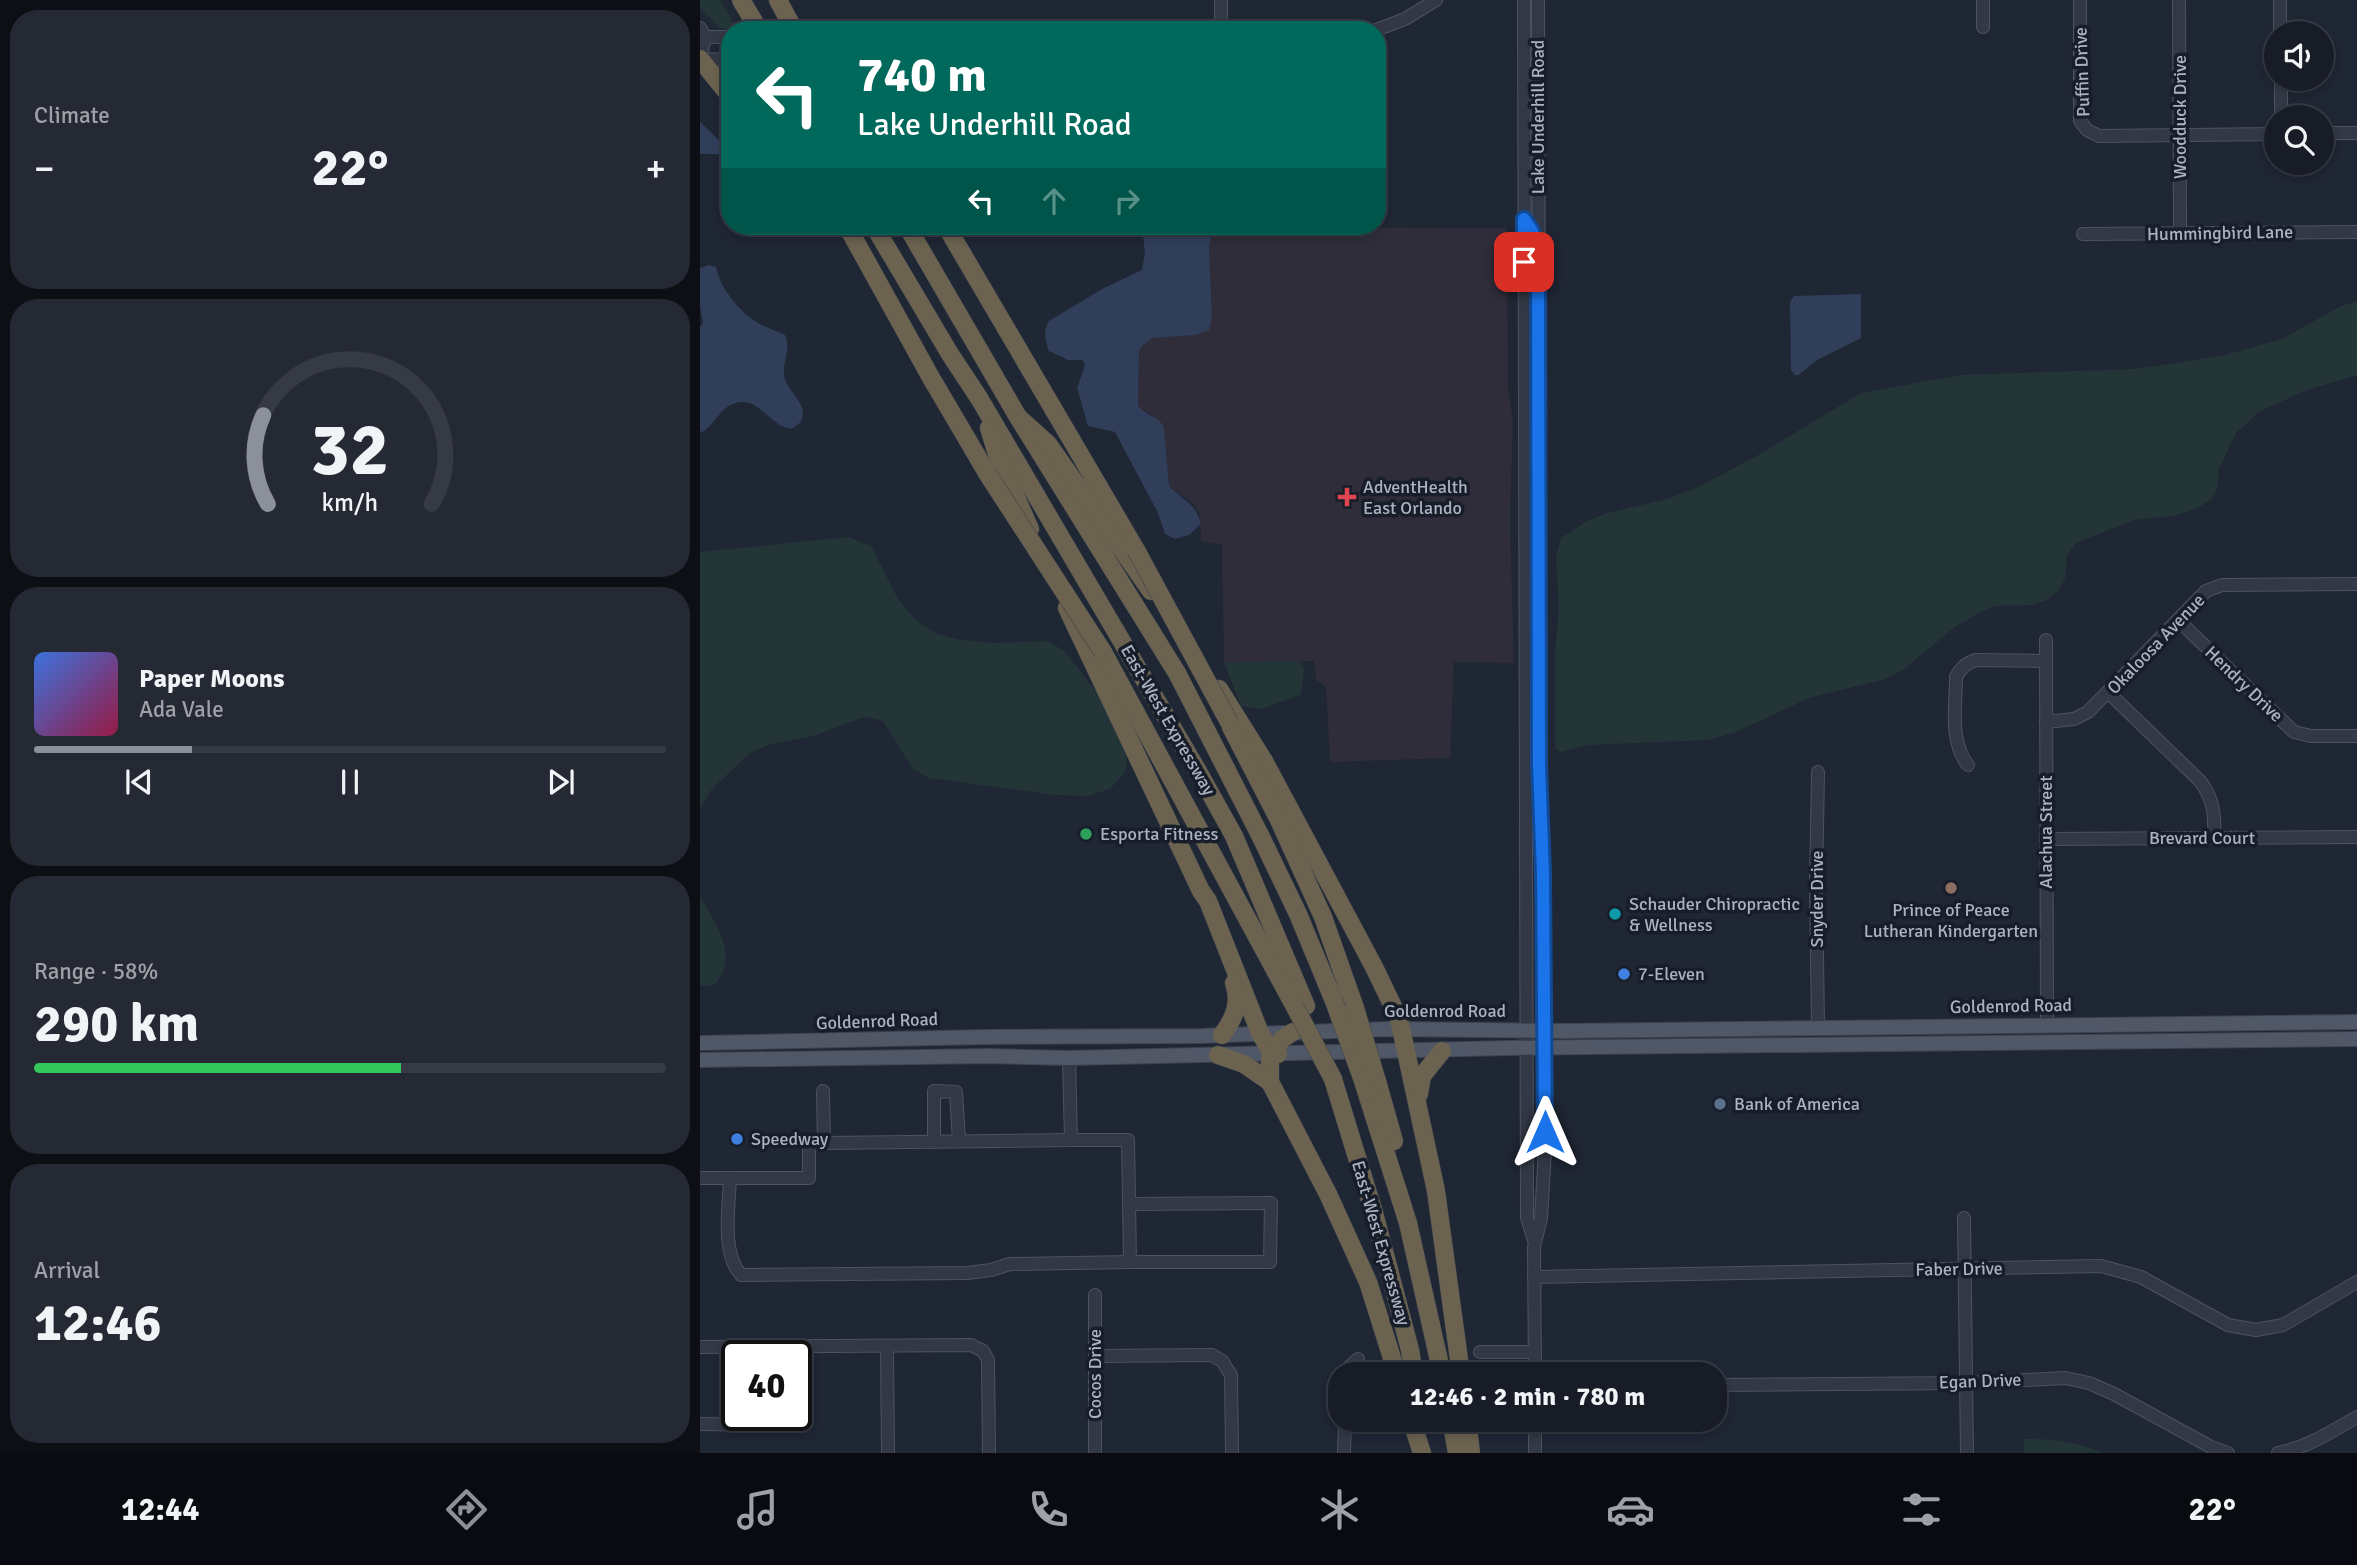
<!DOCTYPE html>
<meta charset="utf-8">
<style>
:root{--surface:#171c27;--page:#242933;--text:#f1f3f6;--muted:#9ea1a7;--line:#363a44;--accent:#8c9099}
body{margin:0;font-family:Signika,sans-serif;background:var(--page);color:var(--text);height:100vh;display:flex;flex-direction:column;font-size:26px;white-space:nowrap}
*{box-sizing:border-box;margin:0}
p{font-size:23px;color:var(--muted)}
.icon{flex:none;width:38px;height:38px;fill:none;stroke:currentColor;stroke-width:2;stroke-linecap:round;stroke-linejoin:round}
.map{position:relative;flex:1;overflow:hidden}
.panel{display:flex;flex-direction:column;gap:10px;padding:10px;background:#0d0f15;width:700px}
.panel>*{flex:none}
.hud{position:absolute;left:21px;top:21px;width:665px;height:214px;border-radius:28px;box-shadow:0 4px 10px #0003,0 0 0 2px var(--line);background:#00695c;color:#fff;overflow:hidden}
.tools{position:absolute;left:1564px;top:21px;display:grid;gap:14px}
.tools a{display:grid;place-items:center;width:70px;height:70px;border-radius:50%;background:var(--surface);box-shadow:0 4px 10px #0003,0 0 0 2px var(--line);font-size:35px}
.speed{position:absolute;left:21px;top:1340px;display:flex;gap:14px;font-size:35px;font-weight:700;text-align:center}
.speed>*{display:grid;place-content:center;width:91px;height:91px;border-radius:50%;background:var(--surface);box-shadow:0 4px 10px #0003,0 0 0 2px var(--line);line-height:1}
.speed .limit{border:4px solid #111;border-radius:10px;background:#fff;color:#111}
.pin{position:absolute;display:grid;place-items:center;width:60px;height:60px;color:#fff;margin:-30px;border-radius:14px;box-shadow:0 4px 10px #0006}
.me{position:absolute;width:77px;margin:-38px;rotate:0deg;stroke-linejoin:round;filter:drop-shadow(0 0 5px #0008)}
.turn{display:flex;align-items:center;gap:24px;height:147px;padding:0 21px;font-size:32px}
.turn .icon{width:91px;height:91px;stroke-width:2.5}
.turn b{display:block;font-size:49px;line-height:60px}
.lanes{display:flex;align-items:center;height:66px;padding:0 21px;background:#0003;justify-content:center;gap:35px;direction:ltr}
.lanes .off{opacity:.35}
.big{font-size:52px;font-weight:700;line-height:1.1}
.panel .widget{flex:1;display:flex;flex-direction:column;justify-content:center;gap:10px;min-width:0;padding:0 24px;border-radius:28px;background:var(--page)}
.panel .dial{align-items:center;gap:0}
.dial svg{height:182px;overflow:visible;fill:none;stroke:var(--line);stroke-width:7;stroke-linecap:round;text-anchor:middle}
.dial text{fill:var(--text);stroke:none}
.song{display:flex;align-items:center;gap:21px}
.cover{width:84px;height:84px;border-radius:10px;background:linear-gradient(135deg,hsl(220 70% 55%),hsl(340 70% 35%))}
.played{height:7px;border-radius:4px;background:linear-gradient(90deg,var(--accent) 25%,var(--line) 25%)}
.keys{display:flex;justify-content:space-around;direction:ltr}
.heat{display:flex;justify-content:space-between;align-items:center;font-size:38px;direction:ltr}
.charge{height:10px;border-radius:5px;background:linear-gradient(90deg,#34c759 58%,var(--line) 0)}
.trip{position:absolute;left:628px;top:1362px;width:399px;height:70px;border-radius:28px;background:var(--surface);box-shadow:0 4px 10px #0003,0 0 0 2px var(--line);font-weight:700;line-height:70px;text-align:center}
.tabs{display:flex;height:112px;justify-content:space-around;align-items:center;background:#090b10;color:var(--muted)}
.tabs .icon{width:49px;height:49px}
.tabs .current{color:var(--accent)}
.tabs b{font-size:32px;color:var(--text)}
main{display:flex;flex:1;min-height:0}
.map>svg:first-child{display:block}
.medical{fill:#2f2d3a}
.green{fill:#243538}
.water{fill:#303e5a}
.lines{fill:none;stroke-linecap:round;stroke-linejoin:round}
.minor-casing{stroke:#4d5361;stroke-width:14}
.major-casing{stroke:#3c424f;stroke-width:16}
.highway-casing{stroke:#3a404d;stroke-width:19}
.minor{stroke:#323845;stroke-width:12}
.major{stroke:#505766;stroke-width:14}
.highway{stroke:#6b634f;stroke-width:18}
.highway-bridge-casing{stroke:#3a404d;stroke-width:19;stroke-linecap:butt}
.highway-bridge{stroke:#6b634f;stroke-width:18}
.route-casing{stroke:#114b97;stroke-width:18}
.route{stroke:#1a73e8;stroke-width:12}
.health-dot{fill:#e0444e;stroke:#181e29;stroke-width:2.5}
.leisure-dot{fill:#2e9e5b;stroke:#181e29;stroke-width:2.5}
.education-dot{fill:#8d6e63;stroke:#181e29;stroke-width:2.5}
.culture-dot{fill:#0f9aa8;stroke:#181e29;stroke-width:2.5}
.shop-dot{fill:#3f7fe0;stroke:#181e29;stroke-width:2.5}
.service-dot{fill:#5c6f8a;stroke:#181e29;stroke-width:2.5}
.labels{text-anchor:middle;stroke-width:7;stroke-linejoin:round;paint-order:stroke}
.street-label{font-size:18px;fill:#acb2c3;stroke:#181e29}
.poi-label{font-size:18px;fill:#acb2c3;stroke:#181e29;text-anchor:start}
</style>
<main>
<section class="panel">
<div class="widget"><p>Climate</p>
<div class="heat"><a>−</a><b class="big">22°</b><a>+</a></div>
</div>
<div class="widget dial"><svg viewBox="0 0 100 80">
<path d="M14 69A42 42 0 1 1 86 69"/>
<path d="M14 69A42 42 0 0 1 12 30" stroke="#8c9099"/>
<text x="50" y="56" font-size="32" font-weight="700">32</text>
<text x="50" y="72" font-size="11">km/h</text>
</svg></div>
<div class="widget">
<div class="song"><i class="cover"></i><div><b>Paper Moons</b><p>Ada Vale</p></div></div>
<div class="played"></div>
<div class="keys"><svg class="icon" aria-label="previous" viewBox="0 0 24 24"><path d="M18 5L8 12l10 7zM5 5v14"/></svg><svg class="icon" aria-label="pause" viewBox="0 0 24 24"><path d="M8 5v14M16 5v14"/></svg><svg class="icon" aria-label="next" viewBox="0 0 24 24"><path d="M6 5l10 7-10 7zM19 5v14"/></svg></div>
</div>
<div class="widget"><p>Range · 58%</p><b class="big">290 km</b><div class="charge"></div></div>
<div class="widget"><p>Arrival</p><b class="big">12:46</b></div>
</section>
<div class="map">
<svg width="1657" height="1453" viewBox="0 0 1657 1453">
<rect width="100%" height="100%" fill="#1f2634"/>
<path class="medical" d="M514 227 807 228 808 387 813 421 810 521 814 663 754 662 750 758 630 762 626 687 616 680 614 661 524 662 522 545 501 541V524L499 513 492 503 469 486 464 427 449 413 443 412 438 405 439 352 442 346 451 338 496 335 512 317 509 245Z"/>
<g class="green">
<path d="M0 0H20L37 28 21 29 0 8Z"/>
<path d="M1657 301V375L1604 391 1559 412 1536 433 1519 469 1517 488 1511 500 1493 510 1473 516 1434 520 1376 543 1367 555 1365 579 1358 591 1347 600 1332 605 1295 606 1275 615 1255 627 1204 669 1186 679 1109 698 1034 733 1007 740 888 745 860 752 855 748V650L859 609 856 557 861 538 885 522 907 513 967 499 998 487 1055 457 1161 393 1260 375 1435 369 1521 356 1582 339 1641 306Z"/>
<path d="M148 537 171 546 198 599 216 620 235 633 261 640 292 643 349 641 365 652 404 701 426 755 427 765 424 773 410 789 387 796 356 795 229 778 213 769 183 721 165 717 113 736 68 745 49 754 12 789 0 809V552Z"/>
<path d="M600 661 604 670 601 695 561 709 541 706 524 662Z"/>
<path d="M0 896C15 923 41 958 14 985L0 986Z"/>
<path d="M1324 1439C1353 1439 1377 1442 1404 1453H1324Z"/>
</g>
<g class="water">
<path d="M0 122 24 145 20 154H0Z"/>
<path d="M442 226 514 227 509 246 512 317 509 330 496 335 452 338 442 346 439 352 438 405C445 416 456 414 464 427L469 486C483 500 496 503 501 524L489 535 475 539 465 534 458 513 415 432 388 426 377 388 385 365 382 360H368L349 351C345 340 343 332 349 321L402 289 442 270 445 253Z"/>
<path d="M9 265 16 267C19 286 38 310 55 321 64 327 75 331 85 335 91 348 83 360 84 374 86 390 103 400 103 413 103 422 98 425 91 429 69 426 58 394 33 404 19 409 14 427 0 433V327L3 323 0 306V268Z"/>
<path d="M1161 294V338L1117 360 1099 375H1095L1091 370 1090 302 1094 296Z"/>
</g>
<g class="lines">
<g class="minor-casing">
<g id="minor">
<path d="M824 0 827 1218 834 1240"/>
<path d="M1283 0V27"/>
<path d="M1380 0V121L1387 130 1399 136 1577 134"/>
<path d="M1479 0 1480 233"/>
<path d="M1580 0V33"/>
<path d="M0 28 5 37 0 59"/>
<path d="M447 30H505"/>
<path d="M521 30V0"/>
<path d="M676 30 705 19 736 0"/>
<path d="M0 37H30"/>
<path d="M0 59 30 60"/>
<path d="M1581 79V117"/>
<path d="M1622 133H1657"/>
<path d="M1383 234 1657 232"/>
<path d="M1479 621 1594 732 1611 736H1657"/>
<path d="M1346 640 1347 1025"/>
<path d="M1409 693 1501 782C1514 801 1515 815 1514 838"/>
<path d="M1346 722 1374 719 1388 712 1506 591 1522 585 1657 584"/>
<path d="M1268 765C1249 741 1256 707 1256 677 1261 668 1266 663 1276 660L1346 661"/>
<path d="M1118 772 1116 885 1118 1027"/>
<path d="M1346 839 1657 837"/>
<path d="M369 1058 371 1140H428L430 1262H570L571 1203 429 1204"/>
<path d="M234 1142V1091L256 1092 259 1141"/>
<path d="M124 1143 371 1140"/>
<path d="M0 1178H30C29 1207 21 1253 41 1275L267 1273 291 1270 310 1264 430 1262"/>
<path d="M30 1178H109V1144L124 1143 123 1091"/>
<path d="M1264 1218 1267 1453"/>
<path d="M834 1277 1401 1266 1441 1277 1528 1325 1556 1330 1583 1325 1657 1282"/>
<path d="M395 1295V1453"/>
<path d="M0 1347 271 1345 283 1351 288 1360 289 1453"/>
<path d="M187 1348 188 1453"/>
<path d="M780 1352H835"/>
<path d="M396 1356 512 1355 522 1361 531 1375 532 1453"/>
<path d="M647 1374 649 1367 658 1359"/>
<path d="M835 1374 834 1247 841 1218 845 1149 843 873 840 766 838 0"/>
<path d="M1015 1385 1266 1383 1365 1378 1389 1383 1414 1394 1511 1447 1528 1453"/>
<path d="M835 1419V1453"/>
<path d="M0 1424 69 1425 81 1416"/>
<path d="M644 1453 645 1419"/>
<path d="M1578 1453C1607 1448 1632 1431 1657 1417"/>
</g>
</g>
<g class="major-casing">
<g id="major">
<path d="M0 1043 284 1037 501 1036 687 1029 865 1031 1657 1022"/>
<path d="M0 1060 288 1056 369 1058 808 1048 1657 1039"/>
</g>
</g>
<g class="highway-casing">
<g id="highway">
<path d="M41 0 59 30"/>
<path d="M78 0 94 30"/>
<path d="M0 59 30 96"/>
<path d="M147 226 230 376 287 473"/>
<path d="M174 226 250 354 279 398 499 773 534 836 606 1006"/>
<path d="M207 226 318 417 477 673 561 837 598 914 634 1001"/>
<path d="M246 226 436 550"/>
<path d="M318 417 348 444 451 591"/>
<path d="M289 428 297 454 330 529"/>
<path d="M367 608 501 891 508 901 560 1033 569 1048 578 1054"/>
<path d="M403 652 595 1007"/>
<path d="M519 689 564 761 674 967 699 1019 736 1191 761 1374"/>
<path d="M531 727 579 820 623 917 655 1008"/>
<path d="M593 1032 582 1039 570 1055V1082L628 1194 668 1282 697 1374"/>
<path d="M522 1035C534 1019 541 1003 534 983"/>
<path d="M518 1055 544 1064 570 1082"/>
<path d="M662 1078 708 1223 742 1374"/>
<path d="M633 1079 674 1213 710 1350 714 1374"/>
<path d="M677 1081 694 1141"/>
<path d="M719 1094 722 1076 742 1051"/>
<path d="M711 1419 722 1453"/>
<path d="M751 1419 757 1453"/>
<path d="M767 1419 771 1453"/>
</g>
</g>
<use href="#minor" class="minor"/>
<use href="#major" class="major"/>
<use href="#highway" class="highway"/>
<g class="highway-bridge-casing">
<g id="highway-bridge">
<path d="M287 473 403 652"/>
<path d="M436 550 529 722"/>
<path d="M634 1001 662 1078"/>
<path d="M595 1007 633 1079"/>
<path d="M655 1008 677 1081"/>
</g>
</g>
<use href="#highway-bridge" class="highway-bridge"/>
</g>
<g class="lines">
<g class="route-casing">
<path id="route" d="M824 262V219L832 231 838 250 839 766 843 873 845 1132"/>
</g>
<use href="#route" class="route"/>
</g>
<path class="health-dot" d="M643.5 486.5h7v7h7v7h-7v7h-7v-7h-7v-7h7z"/>
<circle class="leisure-dot" cx="386" cy="834" r="7"/>
<circle class="education-dot" cx="1251" cy="888" r="7"/>
<circle class="culture-dot" cx="915" cy="914" r="7"/>
<g class="shop-dot">
<circle cx="924" cy="974" r="7"/>
<circle cx="37" cy="1139" r="7"/>
</g>
<circle class="service-dot" cx="1020" cy="1104" r="7"/>
<g class="labels">
<g class="street-label">
<text transform="translate(1382 72) rotate(-92)" y="6">Puffin Drive</text>
<text transform="translate(838 117) rotate(-90)" y="6">Lake Underhill Road</text>
<text transform="translate(1480 117) rotate(-90)" y="6">Woodduck Drive</text>
<text transform="translate(1520 233) rotate(-1)" y="6">Hummingbird Lane</text>
<text transform="translate(1456 644) rotate(-46)" y="6">Okaloosa Avenue</text>
<text transform="translate(1544 684) rotate(44)" y="6">Hendry Drive</text>
<text transform="translate(468 720) rotate(60)" y="6">East-West Expressway</text>
<text transform="translate(1346 832) rotate(-90)" y="6">Alachua Street</text>
<text x="1502" y="844">Brevard Court</text>
<text transform="translate(1117 899) rotate(-90)" y="6">Snyder Drive</text>
<text transform="translate(1311 1006) rotate(-1)" y="6">Goldenrod Road</text>
<text x="745" y="1017">Goldenrod Road</text>
<text transform="translate(177 1021) rotate(-2)" y="6">Goldenrod Road</text>
<text transform="translate(681 1243) rotate(74)" y="6">East-West Expressway</text>
<text transform="translate(1259 1269) rotate(-1)" y="6">Faber Drive</text>
<text transform="translate(395 1374) rotate(-90)" y="6">Cocos Drive</text>
<text transform="translate(1280 1381) rotate(-2)" y="6">Egan Drive</text>
</g>
<g class="poi-label">
<text x="663" y="493">AdventHealth<tspan x="663" dy="21">East Orlando</tspan></text>
<text x="400" y="840">Esporta Fitness</text>
<text x="929" y="910">Schauder Chiropractic<tspan x="929" dy="21">&amp; Wellness</tspan></text>
<text x="1251" y="916" text-anchor="middle">Prince of Peace<tspan x="1251" dy="21">Lutheran Kindergarten</tspan></text>
<text x="938" y="980">7-Eleven</text>
<text x="1034" y="1110">Bank of America</text>
<text x="51" y="1145">Speedway</text>
</g>
</g>
</svg>
<div class="tools">
<a><svg class="icon" aria-label="sound" viewBox="0 0 24 24"><path d="M4 9h4l5-4v14l-5-4H4zM17 9q2 3 0 6"/></svg></a>
<a><svg class="icon" aria-label="search" viewBox="0 0 24 24"><circle cx="10" cy="10" r="6"/><path d="M15 15l6 6"/></svg></a>
</div>
<div class="speed"><div class="limit">40</div></div>
<div class="pin" style="left:824px;top:262px;background:#d93025"><svg class="icon" aria-label="arrive" viewBox="0 0 24 24"><path d="M6 21V4h12l-3 4 3 4H6"/></svg></div>
<svg class="me" style="left:845px;top:1132px" viewBox="-20 -20 40 40"><path d="M0-17L14 15 0 8-14 15z" fill="#1a73e8" stroke="#fff" stroke-width="4"/></svg>
<div class="trip">12:46 · 2 min · 780 m</div>
<div class="hud">
<div class="turn"><svg class="icon" aria-label="left" viewBox="0 0 24 24"><path d="M17 20v-9H6M10 6l-5 5 5 5"/></svg><div><b>740 m</b>Lake Underhill Road</div></div>
<div class="lanes"><svg class="icon" aria-label="left" viewBox="0 0 24 24"><path d="M17 20v-9H6M10 6l-5 5 5 5"/></svg><svg class="icon off" aria-label="ahead" viewBox="0 0 24 24"><path d="M12 20V5M6 11l6-6 6 6"/></svg><svg class="icon off" aria-label="right" viewBox="0 0 24 24"><path d="M7 20v-9h11M14 6l5 5-5 5"/></svg></div>
</div>
</div>
</main>
<nav class="tabs">
<b>12:44</b>
<svg class="icon current" aria-label="directions" viewBox="0 0 24 24"><path d="M12 3l9 9-9 9-9-9zM9 14v-3h6M13 9l2 2-2 2"/></svg>
<svg class="icon" aria-label="music" viewBox="0 0 24 24"><path d="M9 18V5l10-2v13"/><circle cx="6" cy="18" r="3"/><circle cx="16" cy="16" r="3"/></svg>
<svg class="icon" aria-label="phone" viewBox="0 0 24 24"><path d="M5 4h4l2 5-3 2q2 4 5 5l2-3 5 2v4C11 20 4 13 5 4z"/></svg>
<svg class="icon" aria-label="climate" viewBox="0 0 24 24"><path d="M12 3v18M4 7l16 10M4 17L20 7"/></svg>
<svg class="icon" aria-label="car" viewBox="0 0 24 24"><path d="M5 17H2v-5l4-1 3-4h7l3 4 3 1v5h-3M9 17h6M6 11h13"/><circle cx="7" cy="17" r="2"/><circle cx="17" cy="17" r="2"/></svg>
<svg class="icon" aria-label="filters" viewBox="0 0 24 24"><path d="M4 7h16M4 17h16"/><circle cx="9" cy="7" r="2"/><circle cx="15" cy="17" r="2"/></svg>
<b>22°</b>
</nav>
